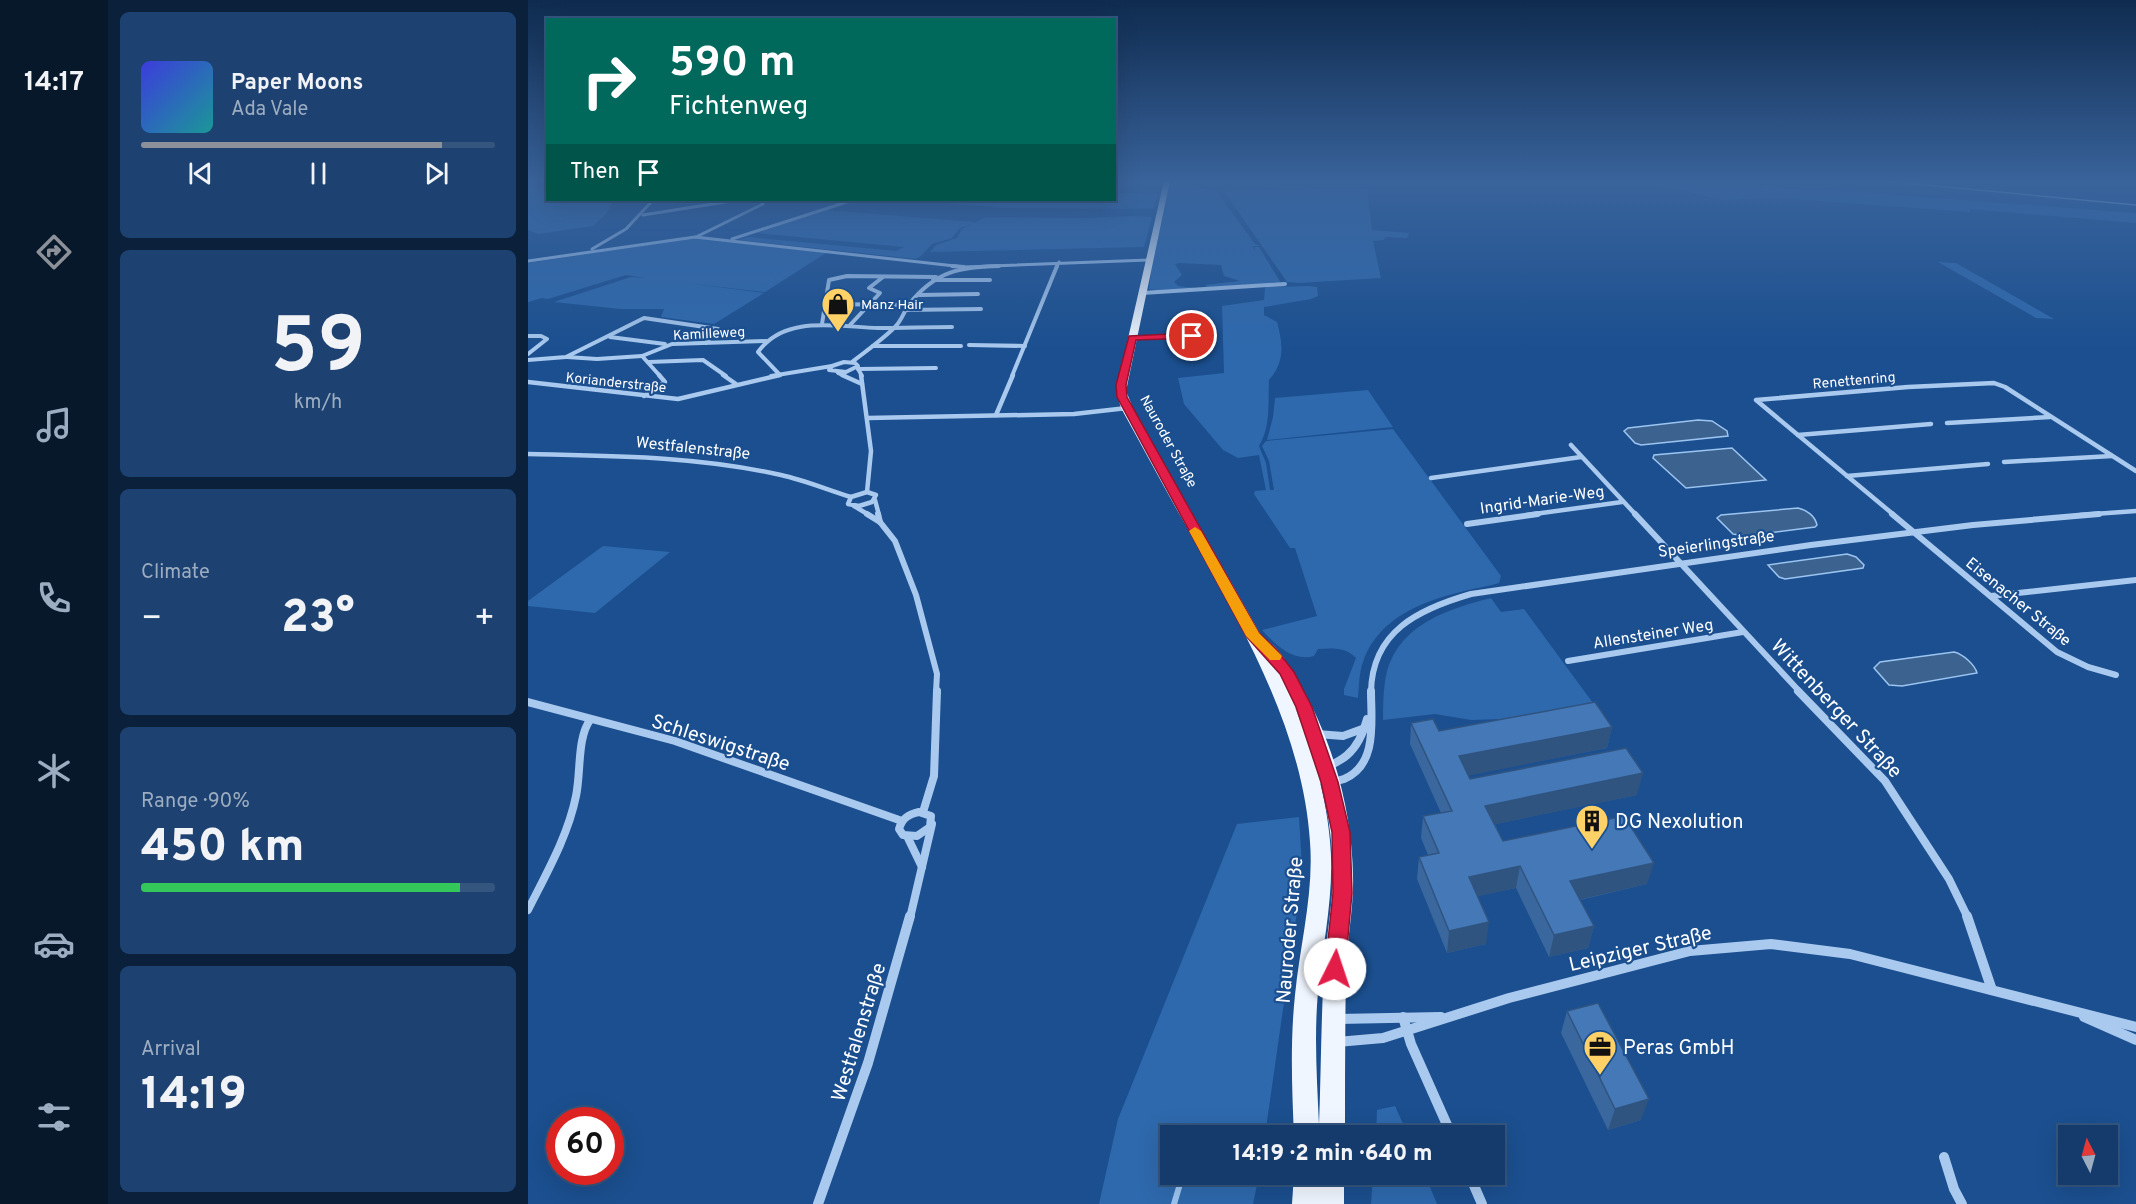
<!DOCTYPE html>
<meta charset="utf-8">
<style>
:root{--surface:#143b6b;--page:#1d4271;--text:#f1f3f6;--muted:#9dadc1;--line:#33557e;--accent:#8c9099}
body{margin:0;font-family:Overpass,sans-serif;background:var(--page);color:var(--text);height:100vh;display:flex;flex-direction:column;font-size:22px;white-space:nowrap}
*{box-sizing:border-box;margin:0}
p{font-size:20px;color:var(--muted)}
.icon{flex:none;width:33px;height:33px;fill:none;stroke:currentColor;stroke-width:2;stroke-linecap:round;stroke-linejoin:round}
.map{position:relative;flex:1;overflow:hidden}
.sheet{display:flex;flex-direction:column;gap:12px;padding:12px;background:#0b203b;width:420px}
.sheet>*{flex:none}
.hud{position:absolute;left:18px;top:18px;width:570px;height:183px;border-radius:0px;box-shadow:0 6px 24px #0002,0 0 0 2px var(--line);background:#00695c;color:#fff;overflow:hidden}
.needle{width:39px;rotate:354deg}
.buttons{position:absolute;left:1530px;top:1125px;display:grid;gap:12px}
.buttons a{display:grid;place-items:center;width:60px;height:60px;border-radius:0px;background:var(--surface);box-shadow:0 6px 24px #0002,0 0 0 2px var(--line);font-size:30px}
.speed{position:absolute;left:18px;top:1107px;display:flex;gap:12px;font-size:30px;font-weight:700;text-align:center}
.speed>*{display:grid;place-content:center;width:78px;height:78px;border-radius:50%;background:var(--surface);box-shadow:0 6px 24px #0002,0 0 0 2px var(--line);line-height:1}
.speed .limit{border:9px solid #d22;background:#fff;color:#111}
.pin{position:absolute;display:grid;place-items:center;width:51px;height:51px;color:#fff;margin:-26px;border:3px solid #fff;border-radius:50%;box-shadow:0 2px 6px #0007}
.me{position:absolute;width:66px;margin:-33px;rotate:4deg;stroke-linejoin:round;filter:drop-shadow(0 0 4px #0008)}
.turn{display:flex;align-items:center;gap:21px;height:126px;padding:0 24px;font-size:27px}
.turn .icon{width:78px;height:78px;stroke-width:2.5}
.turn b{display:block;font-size:42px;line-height:51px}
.then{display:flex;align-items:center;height:57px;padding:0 24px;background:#0003;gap:12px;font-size:22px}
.big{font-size:45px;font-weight:800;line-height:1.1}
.sheet .widget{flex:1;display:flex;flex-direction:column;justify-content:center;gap:9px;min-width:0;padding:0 21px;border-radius:9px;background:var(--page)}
.sheet .dial{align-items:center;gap:0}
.dial b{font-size:78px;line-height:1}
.song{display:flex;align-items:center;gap:18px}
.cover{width:72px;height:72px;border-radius:9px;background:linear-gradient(135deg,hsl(240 70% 55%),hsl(180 70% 35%))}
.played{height:6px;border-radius:3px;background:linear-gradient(90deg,var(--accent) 85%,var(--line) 85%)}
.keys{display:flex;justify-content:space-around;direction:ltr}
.heat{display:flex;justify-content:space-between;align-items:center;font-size:33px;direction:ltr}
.charge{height:9px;border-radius:4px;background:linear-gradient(90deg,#34c759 90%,var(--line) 0)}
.trip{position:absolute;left:632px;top:1125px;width:345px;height:60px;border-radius:0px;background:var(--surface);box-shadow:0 6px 24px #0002,0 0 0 2px var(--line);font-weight:800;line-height:60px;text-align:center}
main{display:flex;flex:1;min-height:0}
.tab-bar{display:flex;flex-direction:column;width:108px;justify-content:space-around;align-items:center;background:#08182b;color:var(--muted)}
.tab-bar .icon{width:42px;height:42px}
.tab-bar .on{color:var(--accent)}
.tab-bar b{font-size:27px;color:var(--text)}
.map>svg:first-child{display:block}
.green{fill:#2e69ad}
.water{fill:#3c6290;stroke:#9cc4f0;stroke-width:1.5}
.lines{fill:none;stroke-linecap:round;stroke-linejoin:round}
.stream-far1{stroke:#9cc4f0;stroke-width:1.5}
.stream{stroke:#9cc4f0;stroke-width:6}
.minor-far5{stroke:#a9c9ee;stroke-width:3}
.minor-far4{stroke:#a9c9ee;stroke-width:4}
.minor-far3{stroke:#a9c9ee;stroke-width:4.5}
.minor-far2{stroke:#a9c9ee;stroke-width:6}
.minor-far1{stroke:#a9c9ee;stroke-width:8}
.minor{stroke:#a9c9ee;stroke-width:10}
.primary{fill:#f0f6ff;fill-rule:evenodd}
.wall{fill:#3a679d}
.shaded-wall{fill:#305480}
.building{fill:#4478b7;stroke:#305480;stroke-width:1.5}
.route{fill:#e11d48;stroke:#92132f;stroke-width:1.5}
.slow{fill:#f59e0b}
.labels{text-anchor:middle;stroke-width:4.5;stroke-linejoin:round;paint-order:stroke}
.far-poi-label{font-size:14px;fill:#fff;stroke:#1b4f8f;text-anchor:start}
.far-street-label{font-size:14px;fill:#fff;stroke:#1b4f8f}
.street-label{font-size:16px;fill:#fff;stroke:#1b4f8f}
.near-street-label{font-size:20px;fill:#fff;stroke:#1b4f8f}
.near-poi-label{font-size:20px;fill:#fff;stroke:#1b4f8f;text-anchor:start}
</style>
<main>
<nav class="tab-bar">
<b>14:17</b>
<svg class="icon on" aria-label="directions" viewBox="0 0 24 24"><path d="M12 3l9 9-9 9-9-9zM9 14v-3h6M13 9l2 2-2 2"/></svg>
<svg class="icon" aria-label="music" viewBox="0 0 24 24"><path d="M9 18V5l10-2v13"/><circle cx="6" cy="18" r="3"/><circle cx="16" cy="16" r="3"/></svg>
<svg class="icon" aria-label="phone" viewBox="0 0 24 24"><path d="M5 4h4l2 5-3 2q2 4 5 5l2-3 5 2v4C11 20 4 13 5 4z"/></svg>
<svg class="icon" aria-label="climate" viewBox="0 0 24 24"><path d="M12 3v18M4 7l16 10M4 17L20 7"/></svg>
<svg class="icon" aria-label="car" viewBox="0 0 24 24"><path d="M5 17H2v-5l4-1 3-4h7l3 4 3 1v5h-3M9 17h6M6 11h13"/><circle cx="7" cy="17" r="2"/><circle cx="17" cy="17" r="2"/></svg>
<svg class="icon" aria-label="filters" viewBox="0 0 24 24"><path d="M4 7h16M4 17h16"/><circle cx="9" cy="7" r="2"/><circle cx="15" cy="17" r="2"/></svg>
</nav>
<section class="sheet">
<div class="widget">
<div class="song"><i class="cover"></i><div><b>Paper Moons</b><p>Ada Vale</p></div></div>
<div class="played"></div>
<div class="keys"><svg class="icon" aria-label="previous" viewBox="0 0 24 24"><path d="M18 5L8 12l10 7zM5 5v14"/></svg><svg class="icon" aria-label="pause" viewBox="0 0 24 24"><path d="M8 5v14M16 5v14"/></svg><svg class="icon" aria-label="next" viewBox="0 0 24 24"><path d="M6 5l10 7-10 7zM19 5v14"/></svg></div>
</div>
<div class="widget dial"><b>59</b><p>km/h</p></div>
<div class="widget"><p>Climate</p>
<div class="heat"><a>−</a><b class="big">23°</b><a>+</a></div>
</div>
<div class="widget"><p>Range · 90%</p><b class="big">450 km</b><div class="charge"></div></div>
<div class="widget"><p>Arrival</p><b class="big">14:19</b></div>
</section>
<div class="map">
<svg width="1608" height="1204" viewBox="0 0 1608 1204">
<rect width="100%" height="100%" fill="#1b4f8f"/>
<g class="green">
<path d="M1114 181H1205L1269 190H1301L1608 213V223L1442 209V212L1249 198 1195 200Z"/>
<path d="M643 182 688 191 727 244 732 246H724L728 252 726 247H731L753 283 681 288 677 285 712 281 696 276 693 265 651 263 647 264 654 275 646 282 650 286 667 288 628 290 621 289 624 263Z"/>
<path d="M0 187H19L20 200 86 201 79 213 65 226 10 234 0 230Z"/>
<path d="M839 189 844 230 881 233 879 238 858 237 855 240 845 241 853 278 771 283 759 282 696 191Z"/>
<path d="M587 193 630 194 625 209 475 208 384 200H586Z"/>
<path d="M297 210 448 222 431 229 424 238 404 244 393 256 388 259 210 240 219 237 368 251 376 247 229 233Z"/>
<path d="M605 216 624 217 616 247 402 252 408 245 429 238 434 229 458 217 560 218Z"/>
<path d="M168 238 298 253 237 292 158 283 236 293 186 324 133 317 136 309H93L26 302 103 277 117 278 98 275 20 299 14 298 0 302V263Z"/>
<path d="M1410 262 1428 263 1526 319 1508 318Z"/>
<path d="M781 286 789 287 790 296 783 299 736 307V315L749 322C755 344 757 362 741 380 740 402 743 427 731 446L738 463 742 490H746L741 461 734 446 738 441 865 429 973 576 971 583 964 585C915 595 854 608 835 662 831 673 831 687 830 698L816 695V689L828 658C818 647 804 648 790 649L786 656C764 662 748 645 734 630L789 616 767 548H762L726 494 727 491 738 490 731 455 710 458 695 450 656 404 650 378 696 373 694 306 736 300 737 288 739 287Z"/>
<path d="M840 390 865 427 739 440 745 417 747 398Z"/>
<path d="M75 546 142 552 67 613 0 606V601Z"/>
<path d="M963 598 973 612 996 609 1065 703 974 719 943 720 907 714 855 720C855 707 855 694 857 682 865 627 916 610 963 598Z"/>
<path d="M771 817 774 867 771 898 737 1135 642 1136V1174L731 1175 725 1204H571L590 1119 709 824Z"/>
<path d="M867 1106 880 1135H848L849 1110Z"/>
<path d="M845 1175H897L909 1204H843Z"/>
</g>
<g class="water">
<path d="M1170 420 1184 421 1199 431 1200 436 1113 445 1107 443 1096 431 1100 428Z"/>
<path d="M1204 448 1238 480 1158 488 1125 458 1126 455Z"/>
<path d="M1270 508C1279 510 1287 516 1289 525L1287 527 1217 536 1205 534 1189 518 1193 515Z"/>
<path d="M1319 554 1328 557 1336 565 1335 568 1257 579 1251 577 1240 565Z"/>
<path d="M1426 652C1435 654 1447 665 1449 673L1374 686 1361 685 1346 668 1352 662Z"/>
</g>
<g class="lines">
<path class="stream-far1" d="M1354 181 1608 205"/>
<path class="stream" d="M646 1204 655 1174"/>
<g class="minor-far5">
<path d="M115 215 210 200"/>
<path d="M168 237 235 204"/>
<path d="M204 239 325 200"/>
<path d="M64 249 98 229 125 200"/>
<path d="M0 261 167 237 436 267"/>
<path d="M436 267 620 260"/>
<path d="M529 267 531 262"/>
</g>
<g class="minor-far4">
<path d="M424 266 436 267"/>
<path d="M405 280H462"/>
<path d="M614 293 757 284"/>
<path d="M391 295 450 294"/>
<path d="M298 304 380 305"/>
<path d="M377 310 453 309"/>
<path d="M294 324 301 280 319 276 408 277"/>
<path d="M322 325 352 293 341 288 355 277"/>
<path d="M0 336H13L19 339 0 354"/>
<path d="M82 337 137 344"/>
<path d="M605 338 664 336"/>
<path d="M441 345 497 346"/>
<path d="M345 346H433"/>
<path d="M39 357 69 359 114 356"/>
<path d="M0 360 38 357 116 318 190 329 178 343"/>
<path d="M121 362 175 360 198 376"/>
<path d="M316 362 327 363 330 366 318 372 301 370 304 366Z"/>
<path d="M324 362C338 351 354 340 367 327 374 320 376 311 382 303 408 271 432 267 471 266"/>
<path d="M329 367 334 376"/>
<path d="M330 369 408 368"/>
<path d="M310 373 317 376"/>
<path d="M251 374 230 352C257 314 310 327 350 328 375 328 399 327 424 327"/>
<path d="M132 376 114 356 144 344 238 341"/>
<path d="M243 376 304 366"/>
<path d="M484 376 529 266"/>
</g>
<g class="minor-far3">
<path d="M195 375 208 384"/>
<path d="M314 375 334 384"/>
<path d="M333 375 343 451 339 492"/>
<path d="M0 382 150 399 252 375"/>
<path d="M116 396 137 382 131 375"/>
<path d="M468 415 485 375"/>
<path d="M340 418 546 414 599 408"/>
<path d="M1419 423 1522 417"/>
<path d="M1270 435 1403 424"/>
<path d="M1043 445 1108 515"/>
<path d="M0 454C85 456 169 456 253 475 276 480 300 490 323 497"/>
<path d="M1476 462 1584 456"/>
<path d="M1319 476 1460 464"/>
<path d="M903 478 1053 457"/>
<path d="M339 492 348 495 344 502 331 506 320 504 323 497Z"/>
<path d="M347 500 351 515"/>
<path d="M326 506 341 515"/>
<path d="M999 515 1094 502"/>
<path d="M1366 515 1228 400 1380 387 1466 383 1477 387 1608 471"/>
<path d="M1552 515 1608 511"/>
</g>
<g class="minor-far2">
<path d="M339 514 352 522 367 541 388 595 409 674 408 692"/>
<path d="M350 514 352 522"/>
<path d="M1107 514 1272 692"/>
<path d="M1364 514 1529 652 1560 667 1588 675"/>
<path d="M939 524 1010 514"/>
<path d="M1463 596 1608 580"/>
<path d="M1040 661 1215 632"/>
<path d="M843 692C844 631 891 609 943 594L1283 545 1445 525 1571 514"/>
</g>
<g class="minor-far1">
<path d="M1270 691 1357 781 1421 879 1440 918"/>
<path d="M0 702 147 741 374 821"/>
<path d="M789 734 815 736 837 728"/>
<path d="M782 774C814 762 830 754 839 719"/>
<path d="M784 777C794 782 805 783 816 779 850 765 843 721 843 691"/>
<path d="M391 812 403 816 402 827 389 836 375 835 371 829C374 818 381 814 391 812Z"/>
<path d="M395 812 406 776 409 691"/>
<path d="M379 836 394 867"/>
<path d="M0 910C18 874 40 836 48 796 53 773 49 738 62 720"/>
<path d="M382 918 404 824"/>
</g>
<g class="minor">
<path d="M1439 916 1464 990"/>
<path d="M875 1017 883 1044 924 1136"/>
<path d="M1556 1017 1608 1040"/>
<path d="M810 1019 913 1017"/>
<path d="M809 1042 855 1038 981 998 1162 951 1243 944 1322 954 1608 1027"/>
<path d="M1416 1157 1426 1189 1434 1204"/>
<path d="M941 1174 954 1204"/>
<path d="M290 1204 340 1063 382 916"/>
</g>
<g class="primary">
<path d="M636 181H642L598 391 605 408 735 639C748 643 760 664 767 676 803 734 824 807 825 876 826 907 819 939 818 971 817 1026 817 1081 817 1136H766C764 1089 762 1042 767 995 772 944 786 893 782 842 775 734 719 636 668 543 642 499 618 453 593 408L588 391ZM766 705C790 758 805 819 805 878 804 908 798 939 796 969 793 1021 793 1073 791 1125 789 1081 786 1036 790 992 795 942 807 892 802 841 798 794 784 748 766 705Z"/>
<path d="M766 1174H816V1204H764Z"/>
</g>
</g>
<g class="wall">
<path d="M883 723 911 731 1084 727 1079 748 940 775 942 779 1109 795 967 824 975 841 1119 884 1052 900 1066 926 1060 948 1021 957 988 888 950 896 958 944 919 953 889 879 891 857 900 855 893 838 895 816 913 813 882 744Z"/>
<path d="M1039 1011 1113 1120 1080 1130 1033 1033Z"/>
</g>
<g class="shaded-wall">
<path d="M1084 727 1079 748 929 778 931 756Z"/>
<path d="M1115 773 1109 795 954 827 957 806Z"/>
<path d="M1126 863 1119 884 1037 903 1042 881Z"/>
<path d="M992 866 988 888 938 899 941 877Z"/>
<path d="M961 922 958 944 919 953 921 931Z"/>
<path d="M1066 926 1060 948 1021 957 1026 935Z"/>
<path d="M1121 1099 1113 1120 1080 1130 1087 1109Z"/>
</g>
<g class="building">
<path d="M1067 702 1084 727 931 756 942 779 1098 748 1115 773 957 806 975 841 1096 816 1126 863 1042 881 1066 926 1026 935 992 866 941 877 961 922 921 931 891 857 911 853 895 816 924 811 883 723 905 719 911 731Z"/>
<path d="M1070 1003 1121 1099 1087 1109 1039 1011Z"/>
</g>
<linearGradient id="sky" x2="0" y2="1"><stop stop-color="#0f2b4f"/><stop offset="0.52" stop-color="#39639b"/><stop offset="1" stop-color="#39639b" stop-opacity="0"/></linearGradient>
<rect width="1608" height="349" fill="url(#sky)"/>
<path class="route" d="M664 333 667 334V338L608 340 598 385 599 397 731 633 749 650 766 672 784 707 810 782 822 832 824 893 817 969 814 975 807 978 800 975 797 969 805 893 804 832 793 782 768 707 752 674 718 636 589 397 588 385 601 336Z"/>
<path class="slow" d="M667 527 673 531 731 633 754 656 752 660H742L718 636 661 531Z"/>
<defs>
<g id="shop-pin" transform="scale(1.725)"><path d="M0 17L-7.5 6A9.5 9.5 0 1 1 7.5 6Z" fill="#ffd166" stroke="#1b4f8f"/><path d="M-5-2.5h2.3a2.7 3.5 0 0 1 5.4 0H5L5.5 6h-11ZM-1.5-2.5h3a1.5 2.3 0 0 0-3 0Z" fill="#111"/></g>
<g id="building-pin" transform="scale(1.725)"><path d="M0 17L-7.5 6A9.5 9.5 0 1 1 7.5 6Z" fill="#ffd166" stroke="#1b4f8f"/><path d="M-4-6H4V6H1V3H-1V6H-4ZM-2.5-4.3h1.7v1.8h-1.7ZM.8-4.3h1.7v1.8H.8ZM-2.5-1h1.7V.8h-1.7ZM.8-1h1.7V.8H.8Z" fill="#111"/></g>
<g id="office-pin" transform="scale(1.725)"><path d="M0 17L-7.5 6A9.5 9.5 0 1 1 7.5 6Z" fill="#ffd166" stroke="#1b4f8f"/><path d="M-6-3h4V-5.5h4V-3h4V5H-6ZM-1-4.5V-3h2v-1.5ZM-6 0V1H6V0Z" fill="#111"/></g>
</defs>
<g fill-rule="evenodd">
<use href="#shop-pin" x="310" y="304"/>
<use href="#building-pin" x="1064" y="821"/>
<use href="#office-pin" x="1072" y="1047"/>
</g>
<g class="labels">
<g class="far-poi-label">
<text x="333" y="309">Manz Hair</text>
</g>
<g class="far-street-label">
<text transform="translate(181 333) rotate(-3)" y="5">Kamilleweg</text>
<text transform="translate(1326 380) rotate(-5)" y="5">Renettenring</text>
<text transform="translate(88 382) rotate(6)" y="5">Korianderstraße</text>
<text transform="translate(641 441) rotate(61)" y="5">Nauroder Straße</text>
</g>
<g class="street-label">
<text transform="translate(165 447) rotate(6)" y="6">Westfalenstraße</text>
<text transform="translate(1014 499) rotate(-8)" y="6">Ingrid-Marie-Weg</text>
<text transform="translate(1188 543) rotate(-8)" y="6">Speierlingstraße</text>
<text transform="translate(1491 601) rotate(39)" y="6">Eisenacher Straße</text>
<text transform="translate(1125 633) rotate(-9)" y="6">Allensteiner Weg</text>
</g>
<g class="near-street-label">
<text transform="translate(1309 708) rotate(47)" y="7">Wittenberger Straße</text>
<text transform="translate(193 742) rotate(18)" y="7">Schleswigstraße</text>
<text transform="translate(761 930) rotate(-85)" y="7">Nauroder Straße</text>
<text transform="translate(1112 948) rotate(-13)" y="7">Leipziger Straße</text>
<text transform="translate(330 1032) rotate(-73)" y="7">Westfalenstraße</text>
</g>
<g class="near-poi-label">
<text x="1087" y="828">DG Nexolution</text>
<text x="1095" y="1054">Peras GmbH</text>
</g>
</g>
</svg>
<div class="buttons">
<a><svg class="needle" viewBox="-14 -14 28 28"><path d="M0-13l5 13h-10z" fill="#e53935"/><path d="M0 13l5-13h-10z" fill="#9dadc1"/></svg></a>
</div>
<div class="speed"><div class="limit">60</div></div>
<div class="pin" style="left:664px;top:336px;background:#d93025"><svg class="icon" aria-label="arrive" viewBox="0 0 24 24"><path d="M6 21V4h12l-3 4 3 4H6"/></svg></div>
<svg class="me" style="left:807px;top:969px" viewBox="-20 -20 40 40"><circle r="19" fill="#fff"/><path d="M0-13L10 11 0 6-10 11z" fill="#e11d48"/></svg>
<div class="trip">14:19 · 2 min · 640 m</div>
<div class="hud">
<div class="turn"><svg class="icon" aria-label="right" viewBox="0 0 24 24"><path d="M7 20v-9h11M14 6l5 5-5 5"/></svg><div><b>590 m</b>Fichtenweg</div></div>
<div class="then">Then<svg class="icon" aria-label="arrive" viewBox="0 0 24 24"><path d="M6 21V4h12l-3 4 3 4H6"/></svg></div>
</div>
</div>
</main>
